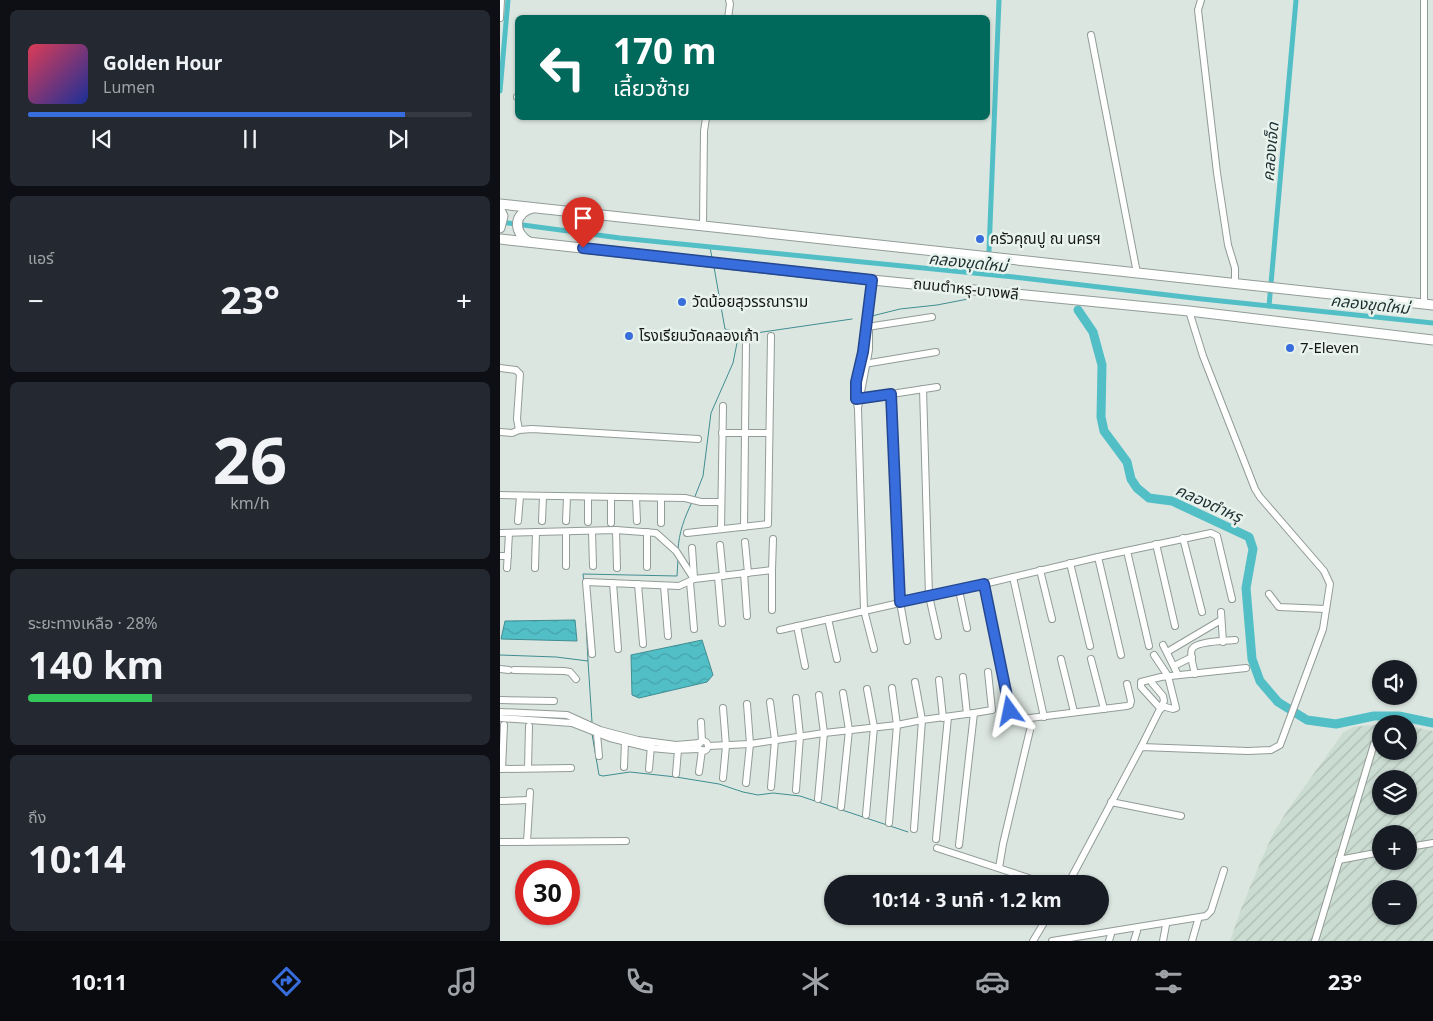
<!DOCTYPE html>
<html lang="th">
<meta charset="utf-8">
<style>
:root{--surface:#171b24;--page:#242831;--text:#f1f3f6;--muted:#9ea1a6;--line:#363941;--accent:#386ddd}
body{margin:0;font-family:"Noto Sans","Noto Sans Thai",sans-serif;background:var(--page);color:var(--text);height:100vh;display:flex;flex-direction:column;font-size:19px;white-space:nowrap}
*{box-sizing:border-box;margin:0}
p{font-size:16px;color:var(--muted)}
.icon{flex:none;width:28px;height:28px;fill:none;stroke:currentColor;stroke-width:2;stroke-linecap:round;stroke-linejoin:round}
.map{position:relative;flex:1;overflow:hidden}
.side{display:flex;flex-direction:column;gap:10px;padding:10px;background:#0d0f14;width:500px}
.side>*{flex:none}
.top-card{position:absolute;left:15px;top:15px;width:475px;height:105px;border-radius:8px;box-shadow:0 1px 4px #0004;background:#00695c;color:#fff;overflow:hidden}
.tools{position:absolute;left:872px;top:660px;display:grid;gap:10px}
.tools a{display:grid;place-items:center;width:45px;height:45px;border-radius:50%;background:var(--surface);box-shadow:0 1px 4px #0004;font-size:25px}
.speed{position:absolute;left:15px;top:860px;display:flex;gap:10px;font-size:25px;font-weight:700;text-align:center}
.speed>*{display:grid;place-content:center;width:65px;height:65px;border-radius:50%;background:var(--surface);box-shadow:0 1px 4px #0004;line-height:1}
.speed .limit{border:8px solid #d22;background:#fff;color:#111}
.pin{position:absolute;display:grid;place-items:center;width:42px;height:42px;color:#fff;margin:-51px -21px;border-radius:50% 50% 50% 0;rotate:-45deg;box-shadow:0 0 5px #0007}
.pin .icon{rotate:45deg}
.me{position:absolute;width:55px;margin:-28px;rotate:348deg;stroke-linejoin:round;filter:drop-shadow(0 0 4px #0008)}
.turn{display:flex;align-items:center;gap:18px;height:105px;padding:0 15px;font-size:22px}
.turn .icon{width:65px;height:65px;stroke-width:2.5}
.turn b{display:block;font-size:35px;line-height:42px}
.big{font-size:38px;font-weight:700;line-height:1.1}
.side .card{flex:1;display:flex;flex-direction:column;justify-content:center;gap:8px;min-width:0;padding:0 18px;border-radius:8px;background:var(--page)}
.side .dial{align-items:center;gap:0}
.dial b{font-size:65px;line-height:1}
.song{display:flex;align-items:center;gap:15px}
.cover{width:60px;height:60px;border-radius:8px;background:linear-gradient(135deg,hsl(350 70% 55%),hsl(230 70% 35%))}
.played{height:5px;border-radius:2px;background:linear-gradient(90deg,var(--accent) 85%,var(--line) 85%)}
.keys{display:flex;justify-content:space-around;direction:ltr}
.heat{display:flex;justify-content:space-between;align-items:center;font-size:28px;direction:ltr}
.charge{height:8px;border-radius:4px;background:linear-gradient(90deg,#34c759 28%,var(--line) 0)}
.trip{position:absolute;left:324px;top:875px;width:285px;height:50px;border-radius:25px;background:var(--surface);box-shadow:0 1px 4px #0004;font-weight:700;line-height:50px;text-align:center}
.tabs{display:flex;height:80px;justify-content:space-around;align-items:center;background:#090b0e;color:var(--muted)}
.tabs .icon{width:35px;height:35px}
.tabs .on{color:var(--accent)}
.tabs b{font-size:22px;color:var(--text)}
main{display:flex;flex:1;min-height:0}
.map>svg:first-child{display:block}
.industrial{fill:url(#industrial-furrows);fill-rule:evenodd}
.water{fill:url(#water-waves);stroke:#408d92}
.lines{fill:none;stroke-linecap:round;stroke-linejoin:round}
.stream{stroke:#408d92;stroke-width:1}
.canal{stroke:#52bfc7;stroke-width:5}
.river{stroke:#52bfc7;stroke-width:9}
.minor-casing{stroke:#929c96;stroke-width:8}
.major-casing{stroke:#929c96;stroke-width:11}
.minor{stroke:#fff;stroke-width:6}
.major{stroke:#fff;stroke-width:9}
.route-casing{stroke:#244790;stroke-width:12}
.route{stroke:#386ddd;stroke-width:9}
.poi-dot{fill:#386ddd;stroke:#e9f3ed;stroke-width:2}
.labels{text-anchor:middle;stroke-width:5;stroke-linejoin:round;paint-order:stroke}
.poi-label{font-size:15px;fill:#151816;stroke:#e9f3ed;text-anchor:start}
.street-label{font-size:15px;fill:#151816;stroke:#e9f3ed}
.water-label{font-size:16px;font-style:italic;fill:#1c2f31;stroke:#e9f3ed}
</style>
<main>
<section class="side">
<div class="card">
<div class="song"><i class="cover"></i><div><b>Golden Hour</b><p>Lumen</p></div></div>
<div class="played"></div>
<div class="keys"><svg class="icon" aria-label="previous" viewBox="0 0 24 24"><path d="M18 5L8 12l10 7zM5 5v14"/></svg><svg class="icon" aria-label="pause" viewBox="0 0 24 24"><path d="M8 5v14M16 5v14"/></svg><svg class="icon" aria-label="next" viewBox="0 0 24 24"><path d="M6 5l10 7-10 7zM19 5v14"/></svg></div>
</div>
<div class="card"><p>แอร์</p>
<div class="heat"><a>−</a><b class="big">23°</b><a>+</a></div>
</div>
<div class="card dial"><b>26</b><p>km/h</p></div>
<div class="card"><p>ระยะทางเหลือ · 28%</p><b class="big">140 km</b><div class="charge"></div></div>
<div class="card"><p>ถึง</p><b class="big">10:14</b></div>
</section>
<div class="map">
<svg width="933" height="941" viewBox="0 0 933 941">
<defs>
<pattern id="industrial-furrows" width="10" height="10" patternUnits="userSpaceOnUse" patternTransform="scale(1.25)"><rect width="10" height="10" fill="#cbdcd2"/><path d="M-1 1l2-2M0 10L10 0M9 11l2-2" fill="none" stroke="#adbcb4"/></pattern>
<pattern id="water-waves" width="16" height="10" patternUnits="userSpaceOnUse" patternTransform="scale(1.25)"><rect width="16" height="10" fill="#52bfc7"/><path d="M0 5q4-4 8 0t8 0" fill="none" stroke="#47a3aa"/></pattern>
</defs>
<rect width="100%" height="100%" fill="#dce6e0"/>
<path class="industrial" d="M881 724V751H909V726L933 731V941H730L741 909 763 856 774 832 787 811 843 733 853 727ZM881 779H909V806H881ZM881 834H909V861H881ZM881 889H909V916H881Z"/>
<g class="water">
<path d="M75 620 77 641 1 639 5 621Z"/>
<path d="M202 640 213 675 207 682 139 698 132 695 131 655Z"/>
</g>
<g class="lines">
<g class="stream">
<path d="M210 247 212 258"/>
<path d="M372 316 400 309 437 305 468 299"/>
<path d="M239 339 242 335 352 319"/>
<path d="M194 499 203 476 211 413 233 363 239 333 225 329 214 267"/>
<path d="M178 550C179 532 184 519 192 502"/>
<path d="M84 582 83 574 177 576 178 559"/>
<path d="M0 655 56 657 88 661 86 623"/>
<path d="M88 661 92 722"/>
<path d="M92 734 99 775 103 776 130 772 176 777 219 784 243 792 258 795 273 793 300 796 408 832"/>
</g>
<g class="canal">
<path d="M0 91 8 0"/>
<path d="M0 222 120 238 514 277 702 299 933 323"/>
<path d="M489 251 499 0"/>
<path d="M489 274V263"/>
<path d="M769 306 796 0"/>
</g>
<path class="river" d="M578 310 593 332 602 365 601 417 604 431 627 462 631 479 637 488 649 498 672 501 749 537 753 549 746 588 752 659 760 681 778 702 807 720 836 724 874 716H899L933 723"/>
<g class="minor-casing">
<g id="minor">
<path d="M701 0 698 10 717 173 728 245 735 268V283"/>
<path d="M0 18 1 0"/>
<path d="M228 18 230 4 229 0"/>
<path d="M591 35 637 273"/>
<path d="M17 97H18"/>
<path d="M203 226 204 131 206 118"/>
<path d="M372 280 363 353 355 390 358 409 364 610 374 649"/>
<path d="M924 304V0"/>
<path d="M367 327 432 317"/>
<path d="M364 364 436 352"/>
<path d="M0 368 16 370 20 374 17 419 19 430 32 429 198 439"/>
<path d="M423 389 429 596 438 636"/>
<path d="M391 394 400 602 407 641"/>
<path d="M359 399 437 387"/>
<path d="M358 408 369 350V326"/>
<path d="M0 432 12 433 19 430"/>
<path d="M222 433H269"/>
<path d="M0 495 185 498 201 502H221"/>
<path d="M88 497V522"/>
<path d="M136 498 137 521"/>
<path d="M161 498V523"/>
<path d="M18 521 20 496"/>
<path d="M42 521 43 496"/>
<path d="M66 521 67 497"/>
<path d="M111 523V497"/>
<path d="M244 527 246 341"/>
<path d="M221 529 223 406"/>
<path d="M116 530 117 568"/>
<path d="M92 531 93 566"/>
<path d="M0 533 116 530 156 533 176 551 194 579"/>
<path d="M187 533 268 524 271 336"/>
<path d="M683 538 702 612"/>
<path d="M245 542 248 573"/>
<path d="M656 544 675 626"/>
<path d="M220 545 223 576"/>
<path d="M192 548 194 578"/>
<path d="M627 551 649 646"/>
<path d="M0 556H8"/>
<path d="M598 557 621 655"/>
<path d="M570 563 590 646"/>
<path d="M66 566V532"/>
<path d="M147 567V532"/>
<path d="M7 568 9 533"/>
<path d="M35 568 36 532"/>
<path d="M272 570 273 539"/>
<path d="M540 570 552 619"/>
<path d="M244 573 247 616"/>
<path d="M218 577 222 623"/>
<path d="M513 577 544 717"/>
<path d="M190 582 194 629"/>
<path d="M113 583 118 649"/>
<path d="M138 584 143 644"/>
<path d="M484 584 511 711 513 717 522 719 627 706 630 705 631 701 627 684"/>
<path d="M164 586 168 636"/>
<path d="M459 590 467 628"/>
<path d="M769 594 779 607 826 609"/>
<path d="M721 612 723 642"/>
<path d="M328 619 337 659"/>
<path d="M297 626 305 666"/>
<path d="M280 630 484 584 598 557 711 533 717 536 732 599"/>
<path d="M663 645 678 675"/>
<path d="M667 652 721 620"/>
<path d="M92 654 86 582 179 586 194 579 272 570V610"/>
<path d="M654 655 668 676 676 708 673 709 662 706"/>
<path d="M561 659 574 712"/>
<path d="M591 659 604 709"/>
<path d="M674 666 692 657"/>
<path d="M0 669 9 670"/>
<path d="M14 670 64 671 70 672 76 679"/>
<path d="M695 674C694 668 689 655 692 649 696 641 726 641 735 640"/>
<path d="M463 677 467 714"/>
<path d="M439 680 443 718"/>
<path d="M0 700 54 701"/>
<path d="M270 702 275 740 271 787"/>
<path d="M223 708 226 746 223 778"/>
<path d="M661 709 641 687V682L661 677 746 668"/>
<path d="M0 712 67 715 100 730 138 740 176 745 200 743"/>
<path d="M474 713 492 710 488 672"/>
<path d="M0 718 72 723 110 738 151 748 173 750 199 749"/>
<path d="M201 722 202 741"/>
<path d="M97 734 99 756"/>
<circle cx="203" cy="746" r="5"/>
<path d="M208 746 250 744 324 733 397 725 422 720 474 713 459 845"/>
<path d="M641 747 664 701 663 696 652 683"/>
<path d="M124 767 125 741"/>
<path d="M28 768 29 726"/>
<path d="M0 769 71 768"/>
<path d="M2 769 4 725"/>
<path d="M149 769 151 746"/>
<path d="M199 772 202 750"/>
<path d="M176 774 178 750"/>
<path d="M246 783 250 744 247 704"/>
<path d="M296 790 300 736 296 698"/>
<path d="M318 799 324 733 319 695"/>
<path d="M0 801 29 800"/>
<path d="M611 802 681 816"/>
<path d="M341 807 349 730 343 693"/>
<path d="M366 815 374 727 367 689"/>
<path d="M389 823 397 725 392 688"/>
<path d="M414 829 422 720 415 682"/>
<path d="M436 839 448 717"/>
<path d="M0 842 126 841"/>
<path d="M27 842 30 792"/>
<path d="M909 847 933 843"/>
<path d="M437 848 547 884"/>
<path d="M839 860 881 852"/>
<path d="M499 868 503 844 530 730"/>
<path d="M568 884 641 747 748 751 771 750 780 745 823 629 830 584 824 571 760 497 755 489 703 356 689 311"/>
<path d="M533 941 548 916"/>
<path d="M552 941 706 916 711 911 724 870"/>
<path d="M609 941 611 934"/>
<path d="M634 941 637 931"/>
<path d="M663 941 666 925"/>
<path d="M692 941 698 920"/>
<path d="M815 941 874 744"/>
</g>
</g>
<g class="major-casing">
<g id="major">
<path d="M0 204 933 305"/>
<path d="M0 210 3 216 0 228"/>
<path d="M0 239 372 280 689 311 933 340"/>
<path d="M29 242C13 232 13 213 33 208"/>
</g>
</g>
<use href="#minor" class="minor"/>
<use href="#major" class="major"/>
</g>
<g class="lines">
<g class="route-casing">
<path id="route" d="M83 248 372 280 363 352 356 382V399L391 394 400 602 484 584 510 711"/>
</g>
<use href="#route" class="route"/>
</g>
<g class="poi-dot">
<circle cx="480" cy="239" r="5"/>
<circle cx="182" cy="302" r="5"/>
<circle cx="129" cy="336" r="5"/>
<circle cx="790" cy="348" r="5"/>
</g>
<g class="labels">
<g class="poi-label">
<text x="490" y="244">ครัวคุณปู ณ นครฯ</text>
<text x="192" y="307">วัดน้อยสุวรรณาราม</text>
<text x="139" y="341">โรงเรียนวัดคลองเก้า</text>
<text x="800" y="353">7-Eleven</text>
</g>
<g class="street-label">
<text transform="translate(466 289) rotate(6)" y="5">ถนนตำหรุ-บางพลี</text>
</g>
<g class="water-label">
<text transform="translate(770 152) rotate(-85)" y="6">คลองเจ็ด</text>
<text transform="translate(468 262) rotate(6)" y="6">คลองขุดใหม่</text>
<text transform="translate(870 304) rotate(6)" y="6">คลองขุดใหม่</text>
<text transform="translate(709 503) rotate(24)" y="6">คลองตำหรุ</text>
</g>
</g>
</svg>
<div class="tools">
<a><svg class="icon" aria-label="sound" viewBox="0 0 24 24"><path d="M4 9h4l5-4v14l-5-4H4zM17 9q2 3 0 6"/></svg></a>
<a><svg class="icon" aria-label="search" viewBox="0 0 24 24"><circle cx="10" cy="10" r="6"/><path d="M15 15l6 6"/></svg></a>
<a><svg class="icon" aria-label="layers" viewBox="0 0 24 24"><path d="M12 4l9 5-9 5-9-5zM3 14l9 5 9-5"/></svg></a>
<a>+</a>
<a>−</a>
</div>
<div class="speed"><div class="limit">30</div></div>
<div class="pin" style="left:83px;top:248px;background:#d93025"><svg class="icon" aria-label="arrive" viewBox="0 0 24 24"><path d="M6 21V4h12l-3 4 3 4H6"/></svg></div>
<svg class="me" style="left:510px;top:711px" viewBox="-20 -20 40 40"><path d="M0-17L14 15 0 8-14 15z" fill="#386ddd" stroke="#fff" stroke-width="4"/></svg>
<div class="trip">10:14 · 3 นาที · 1.2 km</div>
<div class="top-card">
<div class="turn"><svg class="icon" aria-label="left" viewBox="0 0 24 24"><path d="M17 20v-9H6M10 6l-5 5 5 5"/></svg><div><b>170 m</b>เลี้ยวซ้าย</div></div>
</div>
</div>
</main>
<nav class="tabs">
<b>10:11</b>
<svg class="icon on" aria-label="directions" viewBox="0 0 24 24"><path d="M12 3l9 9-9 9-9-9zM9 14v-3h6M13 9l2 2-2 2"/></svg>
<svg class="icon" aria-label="music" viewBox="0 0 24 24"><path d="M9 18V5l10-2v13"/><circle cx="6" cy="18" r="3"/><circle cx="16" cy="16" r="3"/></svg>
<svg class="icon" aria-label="phone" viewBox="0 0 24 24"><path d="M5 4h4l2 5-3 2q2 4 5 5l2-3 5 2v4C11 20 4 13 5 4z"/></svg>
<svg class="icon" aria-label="climate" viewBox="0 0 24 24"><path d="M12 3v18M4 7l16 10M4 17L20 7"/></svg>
<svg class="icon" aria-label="car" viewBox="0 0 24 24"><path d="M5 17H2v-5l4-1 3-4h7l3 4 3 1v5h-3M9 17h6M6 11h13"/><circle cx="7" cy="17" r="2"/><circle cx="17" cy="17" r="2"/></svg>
<svg class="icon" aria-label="filters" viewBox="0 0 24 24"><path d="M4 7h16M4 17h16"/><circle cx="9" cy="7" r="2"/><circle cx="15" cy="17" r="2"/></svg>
<b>23°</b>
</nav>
